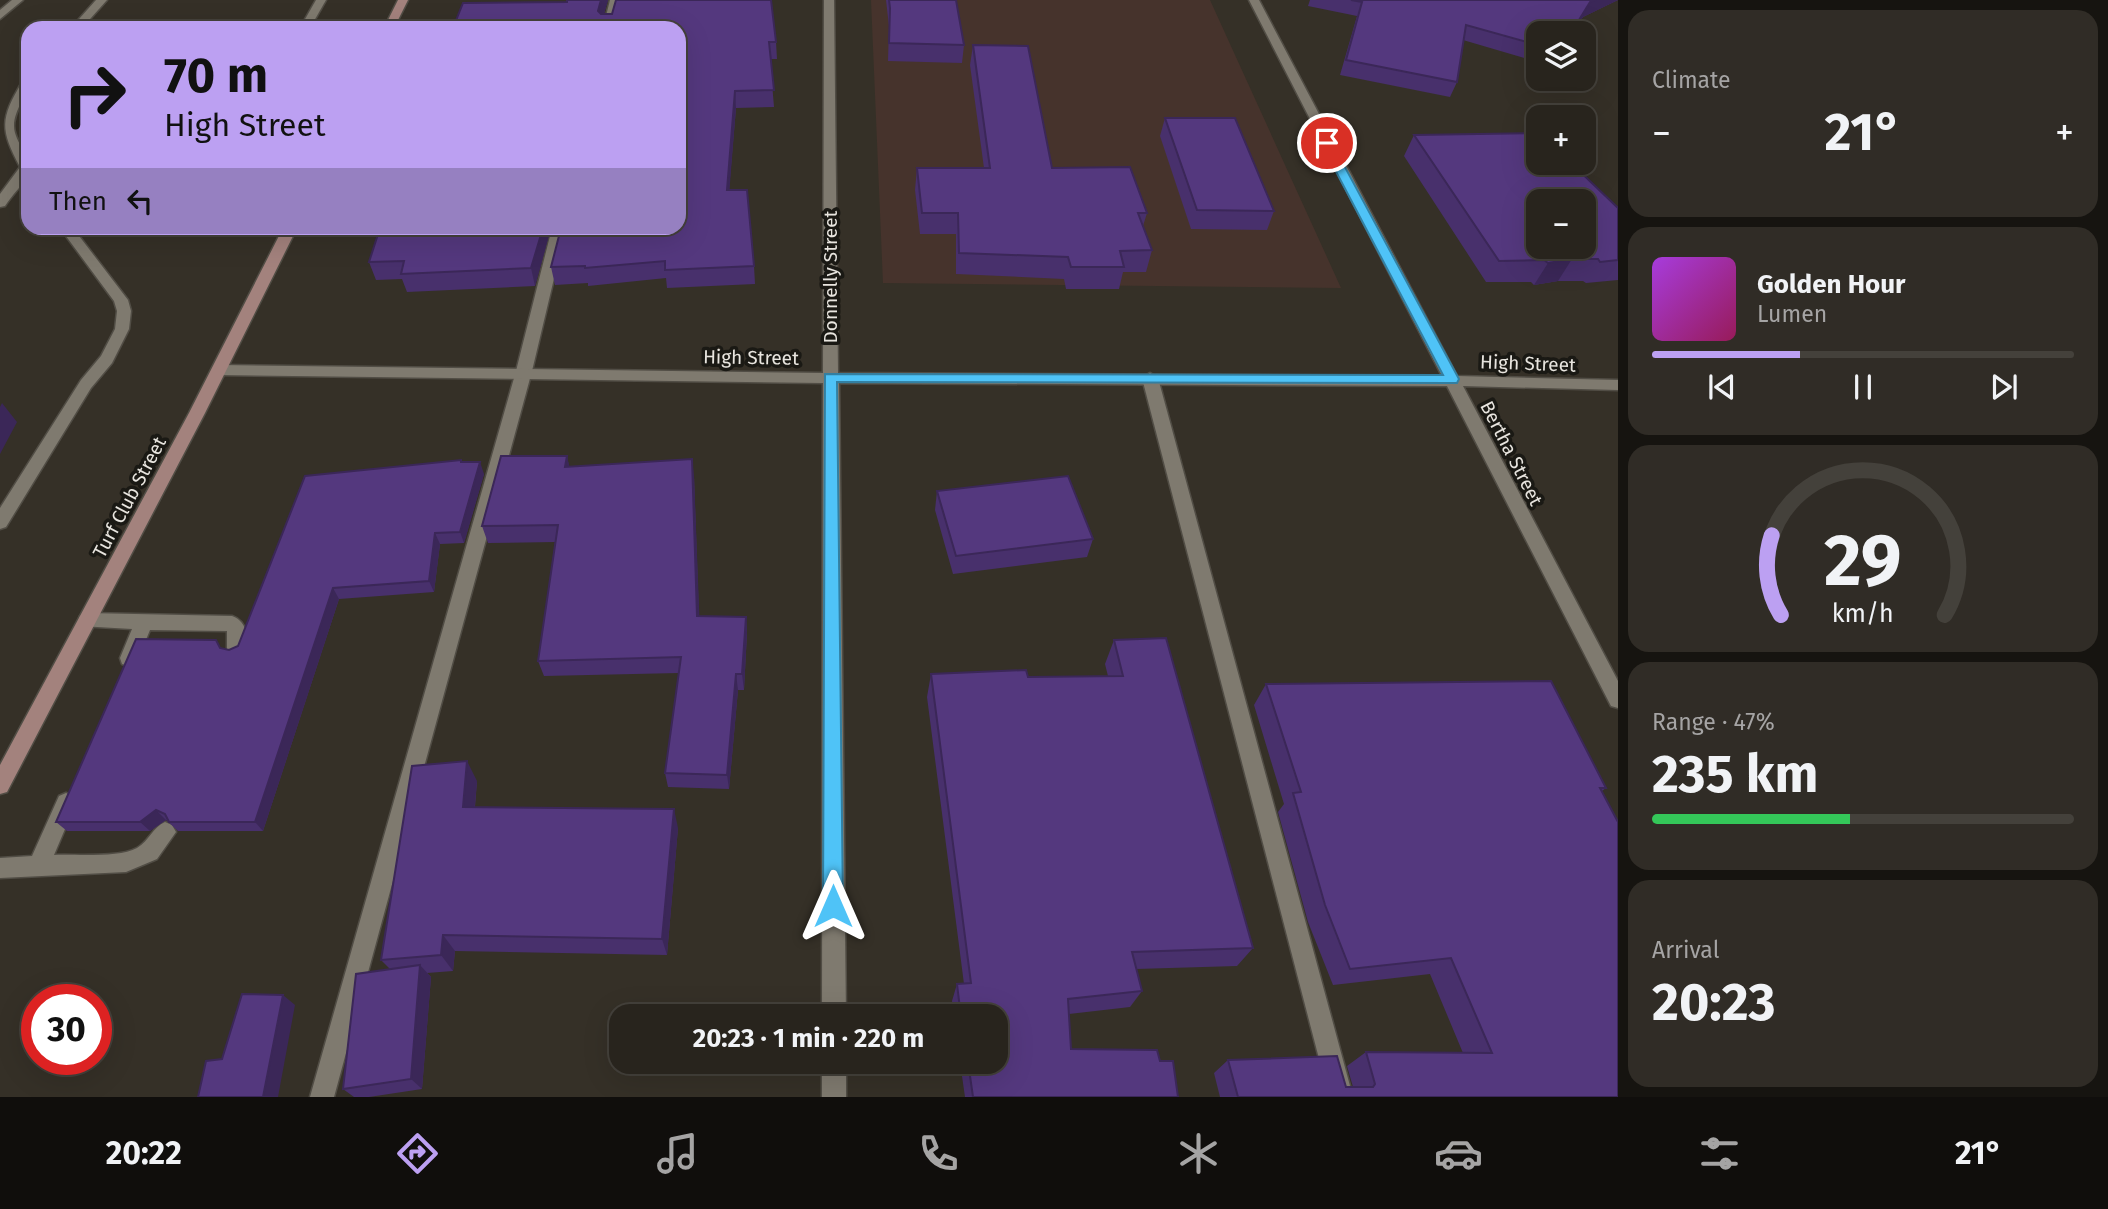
<!DOCTYPE html>
<meta charset="utf-8">
<style>
:root{--surface:#28241d;--page:#302c26;--text:#f1f3f6;--muted:#a5a4a4;--line:#44413b;--accent:#bca0f2}
body{margin:0;font-family:"Fira Sans",sans-serif;background:var(--page);color:var(--text);height:100vh;display:flex;flex-direction:column;font-size:26px;white-space:nowrap}
*{box-sizing:border-box;margin:0}
p{font-size:23px;color:var(--muted)}
.icon{flex:none;width:38px;height:38px;fill:none;stroke:currentColor;stroke-width:2;stroke-linecap:round;stroke-linejoin:round}
.map{position:relative;flex:1;overflow:hidden}
.sheet{display:flex;flex-direction:column;gap:10px;padding:10px;background:#161410;width:490px}
.sheet>*{flex:none}
.top-card{position:absolute;left:21px;top:21px;width:665px;height:214px;border-radius:21px;box-shadow:0 7px 28px #0002,0 0 0 2px var(--line);background:#bca0f2;color:#111;overflow:hidden}
.tools{position:absolute;left:1526px;top:21px;display:grid;gap:14px}
.tools a{display:grid;place-items:center;width:70px;height:70px;border-radius:14px;background:var(--surface);box-shadow:0 7px 28px #0002,0 0 0 2px var(--line);font-size:35px}
.speed{position:absolute;left:21px;top:984px;display:flex;gap:14px;font-size:35px;font-weight:700;text-align:center}
.speed>*{display:grid;place-content:center;width:91px;height:91px;border-radius:50%;background:var(--surface);box-shadow:0 7px 28px #0002,0 0 0 2px var(--line);line-height:1}
.speed .limit{border:10px solid #d22;background:#fff;color:#111}
.pin{position:absolute;display:grid;place-items:center;width:60px;height:60px;color:#fff;margin:-30px;border:4px solid #fff;border-radius:50%;box-shadow:0 2px 7px #0007}
.me{position:absolute;width:77px;margin:-38px;rotate:0deg;stroke-linejoin:round;filter:drop-shadow(0 0 5px #0008)}
.turn{display:flex;align-items:center;gap:24px;height:147px;padding:0 28px;font-size:32px}
.turn .icon{width:91px;height:91px;stroke-width:2.5}
.turn b{display:block;font-size:49px;line-height:60px}
.then{display:flex;align-items:center;height:66px;padding:0 28px;background:#0003;gap:14px;font-size:26px}
.big{font-size:52px;font-weight:700;line-height:1.1}
.sheet .widget{flex:1;display:flex;flex-direction:column;justify-content:center;gap:10px;min-width:0;padding:0 24px;border-radius:21px;background:var(--page)}
.sheet .dial{align-items:center;gap:0}
.dial svg{height:182px;overflow:visible;fill:none;stroke:var(--line);stroke-width:7;stroke-linecap:round;text-anchor:middle}
.dial text{fill:var(--text);stroke:none}
.song{display:flex;align-items:center;gap:21px}
.cover{width:84px;height:84px;border-radius:10px;background:linear-gradient(135deg,hsl(280 70% 55%),hsl(330 70% 35%))}
.played{height:7px;border-radius:4px;background:linear-gradient(90deg,var(--accent) 35%,var(--line) 35%)}
.keys{display:flex;justify-content:space-around;direction:ltr}
.heat{display:flex;justify-content:space-between;align-items:center;font-size:38px;direction:ltr}
.charge{height:10px;border-radius:5px;background:linear-gradient(90deg,#34c759 47%,var(--line) 0)}
.trip{position:absolute;left:609px;top:1004px;width:399px;height:70px;border-radius:21px;background:var(--surface);box-shadow:0 7px 28px #0002,0 0 0 2px var(--line);font-weight:700;line-height:70px;text-align:center}
.menu{display:flex;height:112px;justify-content:space-around;align-items:center;background:#100e0c;color:var(--muted)}
.menu .icon{width:49px;height:49px}
.menu .active{color:var(--accent)}
.menu b{font-size:32px;color:var(--text)}
main{display:flex;flex:1;min-height:0}
.map>svg:first-child{display:block}
.education{fill:#46332c}
.lines{fill:none;stroke-linecap:round;stroke-linejoin:round}
.service-casing{stroke:#514d45;stroke-width:3}
.minor-casing{stroke:#514d45;stroke-width:3}
.secondary-casing{stroke:#514d45;stroke-width:3}
.service{fill:#7f7a6f;fill-rule:evenodd}
.minor{fill:#7f7a6f;fill-rule:evenodd}
.secondary{fill:#a3827d;fill-rule:evenodd}
.wall{fill:#48306c}
.shaded-wall{fill:#3b2758}
.building{fill:#54387e;stroke:#3b2758;stroke-width:2;fill-rule:evenodd}
.route{fill:#4fc3f7;stroke:#337fa1;stroke-width:2}
.labels{text-anchor:middle;stroke-width:7;stroke-linejoin:round;paint-order:stroke}
.street-label{font-size:19px;fill:#e8e5df;stroke:#1a1914}
</style>
<main>
<div class="map">
<svg width="1618" height="1097" viewBox="0 0 1618 1097">
<rect width="100%" height="100%" fill="#353027"/>
<path class="education" d="M871 0H1210L1341 288 883 283Z"/>
<g class="lines">
<g class="service-casing">
<g id="service">
<path d="M12 0H23L0 19V10Z"/>
<path d="M96 0H107L82 28H71Z"/>
<path d="M316 0H326L310 28H300Z"/>
<path d="M610 0H620L613 28H603Z"/>
<path d="M28 79C28 96 14 109 14 126 14 143 34 158 28 174 24 184 11 196 5 206L0 207V194L20 167C0 129 0 119 22 82Z"/>
<path d="M60 228H73L128 300 131 311 129 329 112 363 91 388 6 527 0 529V508L81 380 101 356 115 329 117 311 114 301Z"/>
<path d="M552 228H566L532 371 334 1097H310L516 371Z"/>
<path d="M1150 373 1158 378 1353 1097H1329L1142 378Z"/>
<path d="M87 613 232 616C249 622 249 641 243 656L236 658 229 656 227 650V631L150 630 136 664 129 666 122 664 120 658 132 629 80 626 78 621 80 616Z"/>
<path d="M66 793 73 796 76 803 54 855C75 854 119 858 137 848 149 841 153 827 165 822L172 825 176 832 157 859 126 872 0 878V858L32 856 59 796Z"/>
</g>
</g>
<g class="minor-casing">
<g id="minor">
<path d="M824 0H834L838 373 1442 376 1249 0H1259L1457 376 1618 380V390L1463 386 1618 681V708L1611 706 1447 386 839 383 846 1017H822L823 383 220 375 212 370 220 365 823 373Z"/>
<rect x="822" y="1062" width="24" height="35"/>
</g>
</g>
<g class="secondary-casing">
<g id="secondary">
<path d="M398 0H408L394 28H384Z"/>
<path d="M283 228H297L205 413 7 792 0 794V765L189 413Z"/>
</g>
</g>
<use href="#service" class="service"/>
<use href="#minor" class="minor"/>
<use href="#secondary" class="secondary"/>
</g>
<g class="wall">
<path d="M608 0 604 14 776 42 777 59H770L774 107 736 108 729 190 754 266 755 284 667 288 666 278 588 286V283L555 285 551 267 679 228 453 28 567 2Z"/>
<path d="M886 0H956L964 45 962 63 888 61 889 26Z"/>
<path d="M1310 0H1618L1583 17 1572 33H1538V62L1463 40 1457 82 1450 97 1340 75 1357 16 1308 6Z"/>
<path d="M973 45 1052 168 1147 213 1143 226 1152 250 1146 272H1123L1119 289H1066L1064 279 956 274V234H920L915 190 917 168H984L970 65Z"/>
<path d="M1165 118 1274 211 1267 230 1191 229 1160 136Z"/>
<path d="M1414 135 1538 163 1618 208V280L1586 283 1583 281H1558L1534 285 1531 282H1486L1404 156Z"/>
<path d="M369 228H551L535 286 407 292 402 279 376 280 369 262 377 236H372Z"/>
<path d="M567 456 569 467 694 476 699 616 746 617 747 633 744 690H738L729 789 668 787 665 773 679 673 544 676 538 661 555 542 488 543 482 526Z"/>
<path d="M462 462 484 474 464 543 440 544 434 592 339 599 263 831H178L166 820 150 831H67L56 822 223 648 229 650 238 646Z"/>
<path d="M937 491 1093 539 1087 557 953 574 935 510Z"/>
<path d="M1114 640 1253 948 1237 966 1136 969 1142 991 1130 1007 1069 1014 1071 1049 1160 1061 1178 1097H965L960 1062H996V1017H954L952 1001 957 984H964L927 697 931 674 1028 677 1108 676 1105 664Z"/>
<path d="M1266 684 1606 788 1602 791 1618 1097H1220L1214 1073 1228 1060 1346 1087H1353L1347 1066 1366 1052 1463 1053 1430 974 1333 985 1308 922 1278 812 1284 804 1254 705Z"/>
<path d="M477 781 475 807 678 828 667 955 455 951 453 971 427 973 431 977 422 1089 369 1097H354L343 1089 390 969 381 960Z"/>
</g>
<g class="shaded-wall">
<path d="M601 0H608L600 27 598 11Z"/>
<path d="M1596 0H1618L1583 17 1572 33H1571L1590 2Z"/>
<path d="M735 91 736 108 728 208 727 190Z"/>
<path d="M543 228H551L535 286 531 268Z"/>
<path d="M1572 259 1558 281 1534 285 1548 263Z"/>
<path d="M2 403 17 422 0 454V407Z"/>
<path d="M567 456 571 473 565 467Z"/>
<path d="M692 459 694 476 700 632 697 616Z"/>
<path d="M480 462 484 474 464 543 460 532Z"/>
<path d="M435 533 440 544 434 592 429 581Z"/>
<path d="M333 588 339 599 263 831 255 822Z"/>
<path d="M746 617 747 633 744 690 742 674Z"/>
<path d="M736 674 738 690 729 789 727 775Z"/>
<path d="M467 761 477 781 473 826 463 807Z"/>
<path d="M674 809 678 828 667 955 662 939Z"/>
<path d="M156 810 166 820 150 831 140 822Z"/>
<path d="M443 935 455 951 453 971 441 955Z"/>
<path d="M420 965 431 977 422 1089 411 1079Z"/>
<path d="M283 995 295 1005 278 1097H263Z"/>
</g>
<g class="building">
<path d="M567 0H601L598 11 601 14H612L616 0H771L776 42H769L774 90 735 91 727 190H747L754 266 665 270V261L585 268V266L551 267 561 228H679V28H453L463 3 567 2Z"/>
<path d="M889 0H956L964 45 889 43 890 8Z"/>
<path d="M1351 0H1596L1590 2 1571 33H1538V45L1466 25 1457 82 1346 60 1362 2Z"/>
<path d="M973 45 1028 46 1052 168 1130 167 1147 213H1138L1152 250 1120 251 1124 267H1071L1068 257 959 253 958 213H922L917 168H990Z"/>
<path d="M1165 118H1235L1274 211 1197 210Z"/>
<path d="M1538 133V163H1571L1618 208V260L1600 262 1598 259H1572L1548 263 1544 260 1499 261 1414 135ZM1538 201H1584V247H1538Z"/>
<path d="M380 228H543L531 268 401 274 404 261 369 262Z"/>
<path d="M501 456H567L565 467 692 459 697 616 746 617 742 674H736L727 775 665 773 681 657 538 661 558 525 482 526Z"/>
<path d="M461 460V462H480L460 532 435 533 429 581 333 588 255 822H169L165 814 156 810 140 822H56L136 639 216 640 220 648 229 650 238 646 305 476Z"/>
<path d="M1068 476 1093 539 956 556 937 491Z"/>
<path d="M1166 638 1253 948 1132 952 1142 991 1068 999 1071 1049 1157 1050 1160 1061H1173L1178 1097H973L968 1062H996V1017H961L957 984 971 983 931 674 1026 670 1028 677 1123 676 1114 640Z"/>
<path d="M1551 681 1606 788H1600L1618 822V1097H1238L1228 1060 1337 1056 1346 1087H1373L1375 1084 1366 1052 1492 1053 1451 958 1350 969 1325 905 1293 793 1301 792 1266 684Z"/>
<path d="M467 761 463 807 674 809 662 939 443 935 441 955 381 960 412 766Z"/>
<path d="M420 965 411 1079 343 1089 356 974Z"/>
<path d="M242 994 283 995 263 1097H198L206 1061 222 1059Z"/>
</g>
<path class="route" d="M1323 140 1332 143 1459 379 1457 383 837 382 843 906 840 913 833 915 826 913 823 906 825 374 1443 375 1321 143Z"/>
<g class="labels">
<g class="street-label">
<text transform="translate(830 277) rotate(-90)" y="7">Donnelly Street</text>
<text transform="translate(751 357) rotate(1)" y="7">High Street</text>
<text transform="translate(1528 363) rotate(2)" y="7">High Street</text>
<text transform="translate(1512 453) rotate(63)" y="7">Bertha Street</text>
<text transform="translate(129 497) rotate(-62)" y="7">Turf Club Street</text>
</g>
</g>
</svg>
<div class="tools">
<a><svg class="icon" aria-label="layers" viewBox="0 0 24 24"><path d="M12 4l9 5-9 5-9-5zM3 14l9 5 9-5"/></svg></a>
<a>+</a>
<a>−</a>
</div>
<div class="speed"><div class="limit">30</div></div>
<div class="pin" style="left:1327px;top:143px;background:#d93025"><svg class="icon" aria-label="arrive" viewBox="0 0 24 24"><path d="M6 21V4h12l-3 4 3 4H6"/></svg></div>
<svg class="me" style="left:833px;top:906px" viewBox="-20 -20 40 40"><path d="M0-17L14 15 0 8-14 15z" fill="#4fc3f7" stroke="#fff" stroke-width="4"/></svg>
<div class="trip">20:23 · 1 min · 220 m</div>
<div class="top-card">
<div class="turn"><svg class="icon" aria-label="right" viewBox="0 0 24 24"><path d="M7 20v-9h11M14 6l5 5-5 5"/></svg><div><b>70 m</b>High Street</div></div>
<div class="then">Then<svg class="icon" aria-label="left" viewBox="0 0 24 24"><path d="M17 20v-9H6M10 6l-5 5 5 5"/></svg></div>
</div>
</div>
<section class="sheet">
<div class="widget"><p>Climate</p>
<div class="heat"><a>−</a><b class="big">21°</b><a>+</a></div>
</div>
<div class="widget">
<div class="song"><i class="cover"></i><div><b>Golden Hour</b><p>Lumen</p></div></div>
<div class="played"></div>
<div class="keys"><svg class="icon" aria-label="previous" viewBox="0 0 24 24"><path d="M18 5L8 12l10 7zM5 5v14"/></svg><svg class="icon" aria-label="pause" viewBox="0 0 24 24"><path d="M8 5v14M16 5v14"/></svg><svg class="icon" aria-label="next" viewBox="0 0 24 24"><path d="M6 5l10 7-10 7zM19 5v14"/></svg></div>
</div>
<div class="widget dial"><svg viewBox="0 0 100 80">
<path d="M14 69A42 42 0 1 1 86 69"/>
<path d="M14 69A42 42 0 0 1 10 34" stroke="#bca0f2"/>
<text x="50" y="56" font-size="32" font-weight="700">29</text>
<text x="50" y="72" font-size="11">km/h</text>
</svg></div>
<div class="widget"><p>Range · 47%</p><b class="big">235 km</b><div class="charge"></div></div>
<div class="widget"><p>Arrival</p><b class="big">20:23</b></div>
</section>
</main>
<nav class="menu">
<b>20:22</b>
<svg class="icon active" aria-label="directions" viewBox="0 0 24 24"><path d="M12 3l9 9-9 9-9-9zM9 14v-3h6M13 9l2 2-2 2"/></svg>
<svg class="icon" aria-label="music" viewBox="0 0 24 24"><path d="M9 18V5l10-2v13"/><circle cx="6" cy="18" r="3"/><circle cx="16" cy="16" r="3"/></svg>
<svg class="icon" aria-label="phone" viewBox="0 0 24 24"><path d="M5 4h4l2 5-3 2q2 4 5 5l2-3 5 2v4C11 20 4 13 5 4z"/></svg>
<svg class="icon" aria-label="climate" viewBox="0 0 24 24"><path d="M12 3v18M4 7l16 10M4 17L20 7"/></svg>
<svg class="icon" aria-label="car" viewBox="0 0 24 24"><path d="M5 17H2v-5l4-1 3-4h7l3 4 3 1v5h-3M9 17h6M6 11h13"/><circle cx="7" cy="17" r="2"/><circle cx="17" cy="17" r="2"/></svg>
<svg class="icon" aria-label="filters" viewBox="0 0 24 24"><path d="M4 7h16M4 17h16"/><circle cx="9" cy="7" r="2"/><circle cx="15" cy="17" r="2"/></svg>
<b>21°</b>
</nav>
